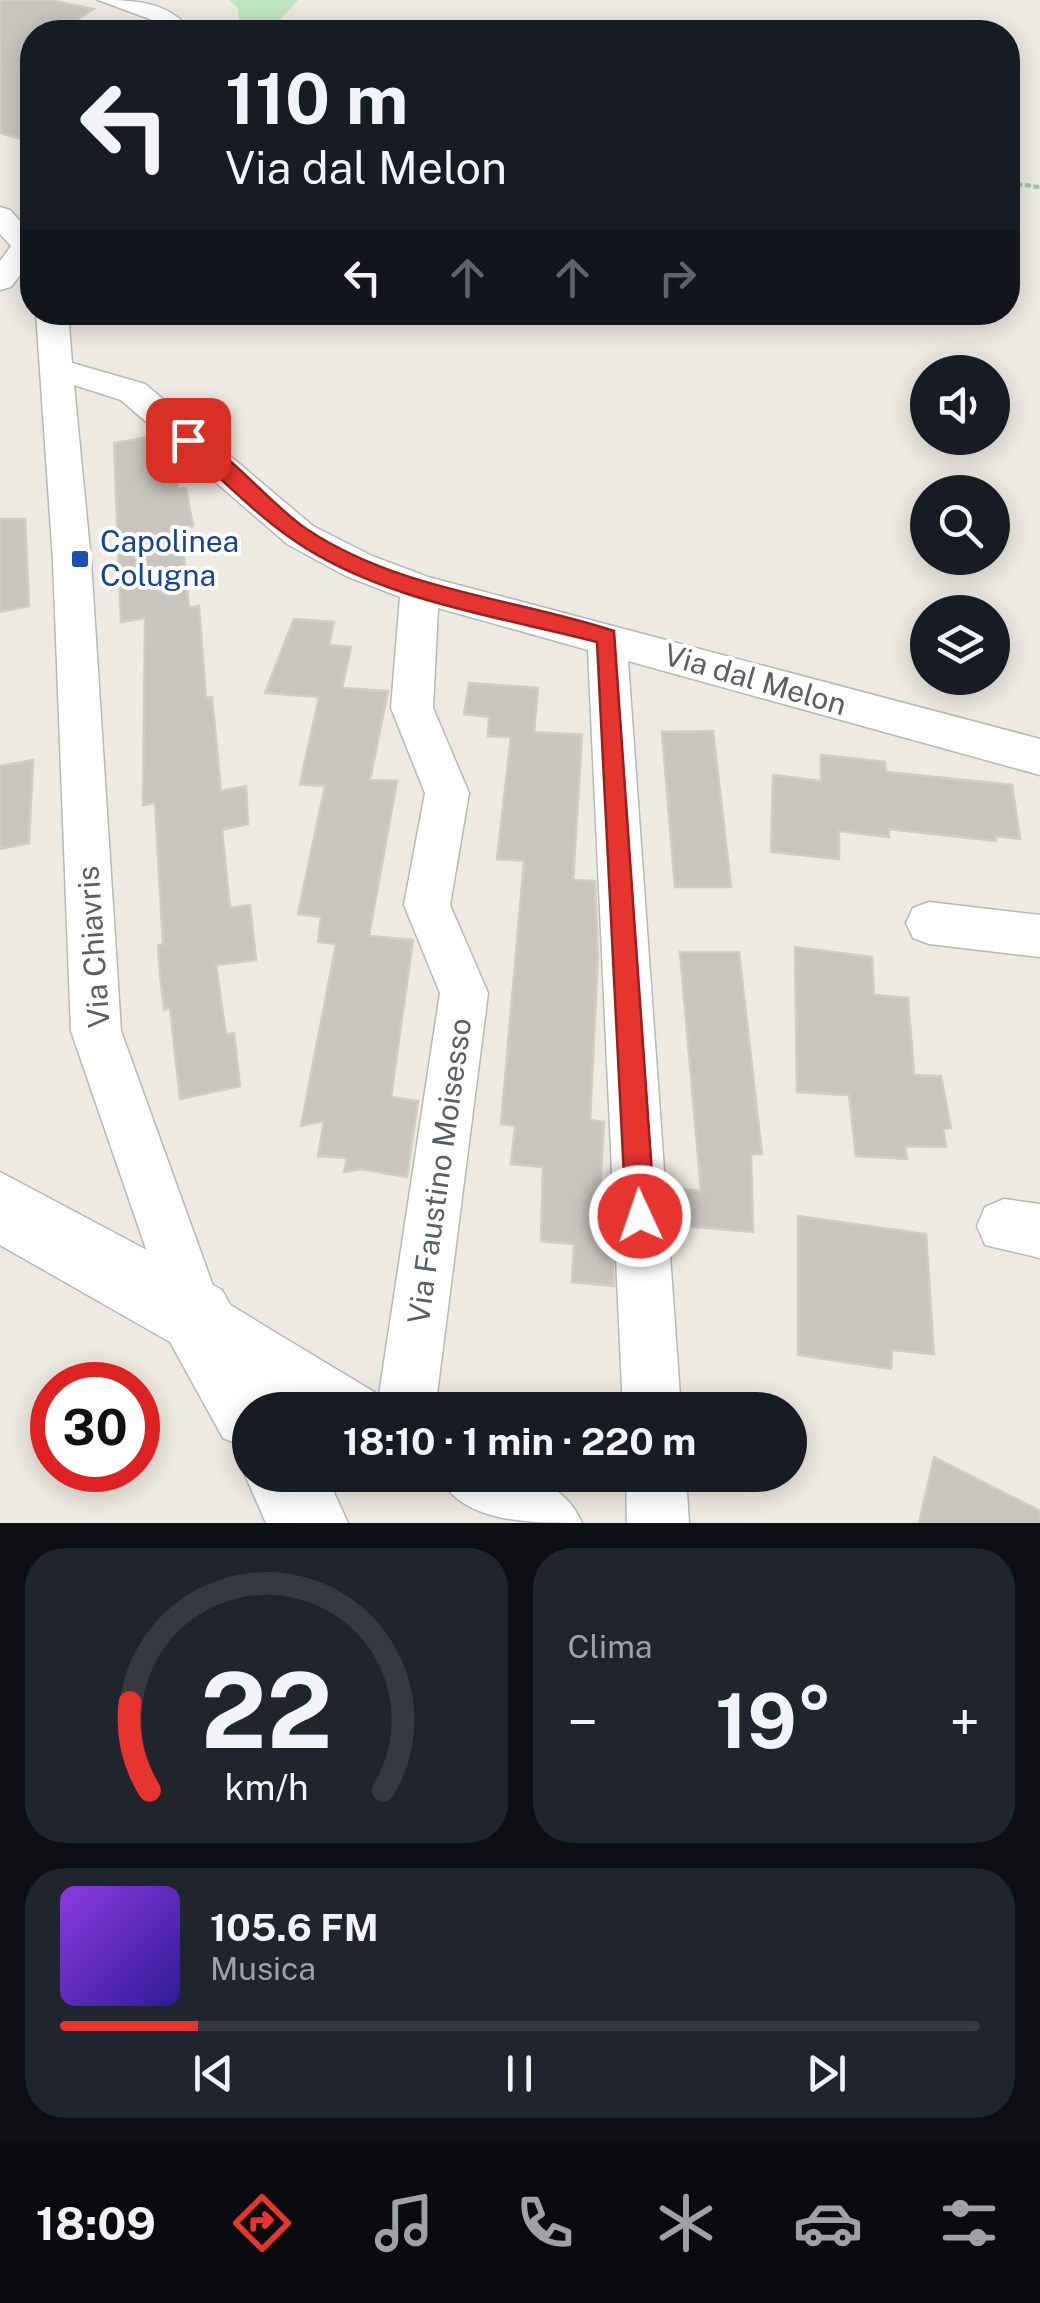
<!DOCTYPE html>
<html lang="it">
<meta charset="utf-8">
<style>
:root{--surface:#171b24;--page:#20242c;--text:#f1f3f6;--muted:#9ea1a6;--line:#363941;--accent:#e6342f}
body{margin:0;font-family:"Public Sans",sans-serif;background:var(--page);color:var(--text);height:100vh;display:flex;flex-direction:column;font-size:38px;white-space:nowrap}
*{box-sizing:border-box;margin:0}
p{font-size:32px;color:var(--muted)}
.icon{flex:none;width:55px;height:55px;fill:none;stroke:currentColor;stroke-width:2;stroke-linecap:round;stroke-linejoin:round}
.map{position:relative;height:1523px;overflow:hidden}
.sheet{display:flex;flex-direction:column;gap:25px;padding:25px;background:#0d0f14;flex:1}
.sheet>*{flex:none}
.guide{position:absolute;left:20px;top:20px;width:1000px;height:305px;border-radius:40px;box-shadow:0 5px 25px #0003;background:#171b24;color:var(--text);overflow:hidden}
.buttons{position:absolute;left:910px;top:355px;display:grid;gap:20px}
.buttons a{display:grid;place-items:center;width:100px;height:100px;border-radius:50%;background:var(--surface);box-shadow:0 5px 25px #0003;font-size:50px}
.speed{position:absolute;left:30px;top:1362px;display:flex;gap:20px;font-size:50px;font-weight:700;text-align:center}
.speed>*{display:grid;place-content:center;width:130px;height:130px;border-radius:50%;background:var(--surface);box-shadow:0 5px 25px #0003;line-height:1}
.speed .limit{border:15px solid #d22;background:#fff;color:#111}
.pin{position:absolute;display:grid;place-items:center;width:85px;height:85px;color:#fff;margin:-42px;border-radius:20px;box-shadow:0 5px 15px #0006}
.me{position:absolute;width:110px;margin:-55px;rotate:357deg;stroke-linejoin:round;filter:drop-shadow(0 0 8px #0008)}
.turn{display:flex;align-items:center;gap:35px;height:210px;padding:0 40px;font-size:45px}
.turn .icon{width:130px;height:130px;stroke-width:2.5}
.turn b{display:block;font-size:70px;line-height:85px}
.lanes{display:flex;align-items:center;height:95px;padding:0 40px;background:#0003;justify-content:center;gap:50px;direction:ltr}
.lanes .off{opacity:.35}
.big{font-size:75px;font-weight:700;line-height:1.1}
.sheet .tile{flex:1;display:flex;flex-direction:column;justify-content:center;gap:15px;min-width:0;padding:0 35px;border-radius:40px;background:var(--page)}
.sheet .dial{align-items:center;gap:0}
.dial svg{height:260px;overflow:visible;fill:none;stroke:var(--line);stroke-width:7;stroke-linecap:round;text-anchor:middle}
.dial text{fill:var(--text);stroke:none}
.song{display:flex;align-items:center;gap:30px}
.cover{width:120px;height:120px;border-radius:15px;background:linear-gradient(135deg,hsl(270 70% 55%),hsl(250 70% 35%))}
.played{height:10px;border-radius:5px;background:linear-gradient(90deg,var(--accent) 15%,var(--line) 15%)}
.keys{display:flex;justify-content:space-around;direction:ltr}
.heat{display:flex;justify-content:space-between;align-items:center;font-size:55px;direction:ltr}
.sheet .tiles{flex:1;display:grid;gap:25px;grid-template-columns:1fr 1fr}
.tile:last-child{grid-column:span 2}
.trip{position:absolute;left:232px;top:1392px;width:575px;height:100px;border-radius:50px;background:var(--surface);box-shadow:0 5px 25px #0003;font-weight:700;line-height:100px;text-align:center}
.tabs{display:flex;height:160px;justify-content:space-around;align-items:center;background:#090b0e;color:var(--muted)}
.tabs .icon{width:70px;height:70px}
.tabs .active{color:var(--accent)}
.tabs b{font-size:45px;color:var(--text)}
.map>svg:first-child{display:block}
.green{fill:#c1e5bf}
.building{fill:#c8c5bf;stroke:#d2ccc1;stroke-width:2.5}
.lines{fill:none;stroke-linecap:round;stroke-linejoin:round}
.minor-casing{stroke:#b5b8bd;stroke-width:3}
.tertiary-casing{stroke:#b5b8bd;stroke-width:3}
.path{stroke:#98c5a3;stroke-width:4;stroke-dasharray:6 2.5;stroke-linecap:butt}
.minor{fill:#fff;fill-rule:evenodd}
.tertiary{fill:#fff;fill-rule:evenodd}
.route{fill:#e6342f;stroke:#96221f;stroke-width:2.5}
.transit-dot{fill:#1a4fb4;stroke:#fff;stroke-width:4}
.labels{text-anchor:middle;stroke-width:8;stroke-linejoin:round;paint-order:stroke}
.transit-label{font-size:30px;fill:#164399;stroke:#fff;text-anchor:start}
.street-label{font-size:30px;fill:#5b5f63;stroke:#fff}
</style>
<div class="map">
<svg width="1040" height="1523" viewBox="0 0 1040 1523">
<rect width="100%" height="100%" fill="#edeae2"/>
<path class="green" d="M229 0H298L269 32H226L239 20 238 8Z"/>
<g class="building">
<path d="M0 0H51L93 9 60 32H32V142L0 133Z"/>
<path d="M150 437 152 450 163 448 165 460 175 458 178 489 186 488 193 526 181 529 189 608 199 606 206 698 212 697 221 791 246 786 248 824 222 830 230 908 250 905 256 960 216 965 226 1035 234 1033 240 1086 180 1099 170 1008 164 1010 160 974 158 945 163 944 155 803 143 805 145 618 121 622 114 443Z"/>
<path d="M0 519H25L29 606 0 612Z"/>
<path d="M294 619 334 622 329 645 351 647 342 688 388 691 370 780 397 781 369 936 413 940 391 1097 418 1101 407 1177 361 1169 344 1172 347 1158 318 1156 324 1121 301 1126 336 944 318 942 321 917 298 914 325 786 300 784 319 697 265 693Z"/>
<path d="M469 683 538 688 534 732 582 735 573 880 595 881 598 956 590 1120 604 1122 600 1191 609 1192 614 1286 572 1282 574 1244 541 1241 543 1167 511 1164 515 1126 501 1124 524 861 497 859 511 737 488 736 489 717 464 714Z"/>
<path d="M713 731 731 887H675L662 732Z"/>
<path d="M821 755 885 762 886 772 1012 785 1020 839 995 836 996 841 889 829V837L839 831V859L771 852 773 775 821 781Z"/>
<path d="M33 760 29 843 0 849V766Z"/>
<path d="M795 947 872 957 874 995 908 998 914 1075 941 1076 951 1128 943 1129 946 1147 905 1146 907 1159 856 1156 849 1095 797 1092Z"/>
<path d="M680 952H739L762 1154H751L753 1232 672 1225 669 1188 701 1191Z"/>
<path d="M798 1216 926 1234 934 1354 892 1350 891 1369 798 1355Z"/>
<path d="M934 1457 1040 1511V1523H919Z"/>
</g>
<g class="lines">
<g class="minor-casing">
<g id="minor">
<path d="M98 0C135 0 169 1 192 32H167L158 22Z"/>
<path d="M0 207 10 210 32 234V267L27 266 11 287 0 290V261L11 246 0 234Z"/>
<path d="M36 312H68L72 363 145 384 313 526 372 556 428 577 1040 739V775L628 661 681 1410H623L588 650 438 608 433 708 469 793 450 905 488 993 435 1410H300L176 1336 71 1031 53 561ZM74 385 121 400 287 544 346 576 400 597 391 708 425 793 404 905 440 993 379 1395 217 1297 121 1031 91 561Z"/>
<path d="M929 902 1040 915V957L929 944 913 938 906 923 913 908Z"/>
<path d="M1004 1199 1040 1204V1258L985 1245 977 1226 985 1207Z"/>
<path d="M438 1475C491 1475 557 1464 582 1523 528 1523 462 1523 438 1475Z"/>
<path d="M626 1475H686L689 1523H627Z"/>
</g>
</g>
<g class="tertiary-casing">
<g id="tertiary">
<path d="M0 1172 222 1290 288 1410H250V1449L223 1438 170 1342 0 1245Z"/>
<path d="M250 1463V1475H326L348 1523H266L245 1475Z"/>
</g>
</g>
<path class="path" d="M1008 183 1040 187"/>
<use href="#minor" class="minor"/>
<use href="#tertiary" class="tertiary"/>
</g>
<path class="route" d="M188 433C224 445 273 508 308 530 399 590 512 598 614 631L655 1216 651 1227 640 1231 630 1227 626 1216 597 642C497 616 379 600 292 539 253 512 218 475 182 444V435Z"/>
<rect class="transit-dot" x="70" y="549" width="20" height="20" rx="5"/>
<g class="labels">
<g class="transit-label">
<text x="100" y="552">Capolinea<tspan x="100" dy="34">Colugna</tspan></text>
</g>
<g class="street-label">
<text transform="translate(755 680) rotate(16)" y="10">Via dal Melon</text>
<text transform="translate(94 947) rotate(-94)" y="10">Via Chiavris</text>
<text transform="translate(440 1171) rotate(-82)" y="10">Via Faustino Moisesso</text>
</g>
</g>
</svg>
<div class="buttons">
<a><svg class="icon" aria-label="sound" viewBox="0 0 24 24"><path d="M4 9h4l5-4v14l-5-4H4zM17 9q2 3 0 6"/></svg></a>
<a><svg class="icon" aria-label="search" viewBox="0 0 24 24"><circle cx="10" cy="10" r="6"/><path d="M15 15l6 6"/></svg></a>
<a><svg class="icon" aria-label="layers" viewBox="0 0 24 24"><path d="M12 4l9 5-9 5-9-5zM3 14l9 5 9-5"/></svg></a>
</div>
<div class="speed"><div class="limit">30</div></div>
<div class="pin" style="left:188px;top:440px;background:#d93025"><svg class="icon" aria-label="arrive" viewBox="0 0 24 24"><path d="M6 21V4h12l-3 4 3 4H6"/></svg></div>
<svg class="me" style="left:640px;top:1216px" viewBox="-20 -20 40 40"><circle r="17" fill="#e6342f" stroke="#fff" stroke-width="3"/><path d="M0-11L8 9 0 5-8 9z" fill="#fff"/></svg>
<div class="trip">18:10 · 1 min · 220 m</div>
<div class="guide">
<div class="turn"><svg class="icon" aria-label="left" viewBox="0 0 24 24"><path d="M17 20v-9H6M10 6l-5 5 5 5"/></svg><div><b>110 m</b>Via dal Melon</div></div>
<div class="lanes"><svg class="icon" aria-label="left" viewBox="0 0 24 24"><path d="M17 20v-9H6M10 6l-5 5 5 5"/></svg><svg class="icon off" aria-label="ahead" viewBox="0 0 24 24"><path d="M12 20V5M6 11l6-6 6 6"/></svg><svg class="icon off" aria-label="ahead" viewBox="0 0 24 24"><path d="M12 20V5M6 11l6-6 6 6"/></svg><svg class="icon off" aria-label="right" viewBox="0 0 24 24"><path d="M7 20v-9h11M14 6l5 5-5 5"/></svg></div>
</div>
</div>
<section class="sheet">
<div class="tiles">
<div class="tile dial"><svg viewBox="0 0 100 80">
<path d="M14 69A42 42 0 1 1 86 69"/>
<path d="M14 69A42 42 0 0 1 8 42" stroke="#e6342f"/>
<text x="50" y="56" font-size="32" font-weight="700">22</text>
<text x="50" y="72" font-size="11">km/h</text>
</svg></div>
<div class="tile"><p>Clima</p>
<div class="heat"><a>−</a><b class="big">19°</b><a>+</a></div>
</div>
<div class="tile">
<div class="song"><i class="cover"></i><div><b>105.6 FM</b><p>Musica</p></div></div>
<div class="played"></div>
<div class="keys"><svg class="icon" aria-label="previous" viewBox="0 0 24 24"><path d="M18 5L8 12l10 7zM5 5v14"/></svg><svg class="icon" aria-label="pause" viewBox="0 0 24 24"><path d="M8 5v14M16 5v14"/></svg><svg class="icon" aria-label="next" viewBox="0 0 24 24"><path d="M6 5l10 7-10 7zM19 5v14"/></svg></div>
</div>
</div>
</section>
<nav class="tabs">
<b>18:09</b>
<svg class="icon active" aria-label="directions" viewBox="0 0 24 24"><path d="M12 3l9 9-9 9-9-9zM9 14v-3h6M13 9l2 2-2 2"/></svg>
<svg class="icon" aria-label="music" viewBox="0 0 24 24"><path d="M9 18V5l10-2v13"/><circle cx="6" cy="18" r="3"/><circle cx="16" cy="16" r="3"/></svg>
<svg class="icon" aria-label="phone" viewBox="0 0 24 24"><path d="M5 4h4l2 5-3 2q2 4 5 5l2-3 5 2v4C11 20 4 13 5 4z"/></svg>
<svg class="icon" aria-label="climate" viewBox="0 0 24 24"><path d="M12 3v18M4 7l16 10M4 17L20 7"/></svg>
<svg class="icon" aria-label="car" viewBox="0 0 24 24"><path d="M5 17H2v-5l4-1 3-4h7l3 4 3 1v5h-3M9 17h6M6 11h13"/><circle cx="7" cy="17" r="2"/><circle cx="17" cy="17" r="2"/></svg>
<svg class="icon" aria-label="filters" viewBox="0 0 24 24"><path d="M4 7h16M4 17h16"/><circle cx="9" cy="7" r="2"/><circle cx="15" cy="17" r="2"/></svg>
</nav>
